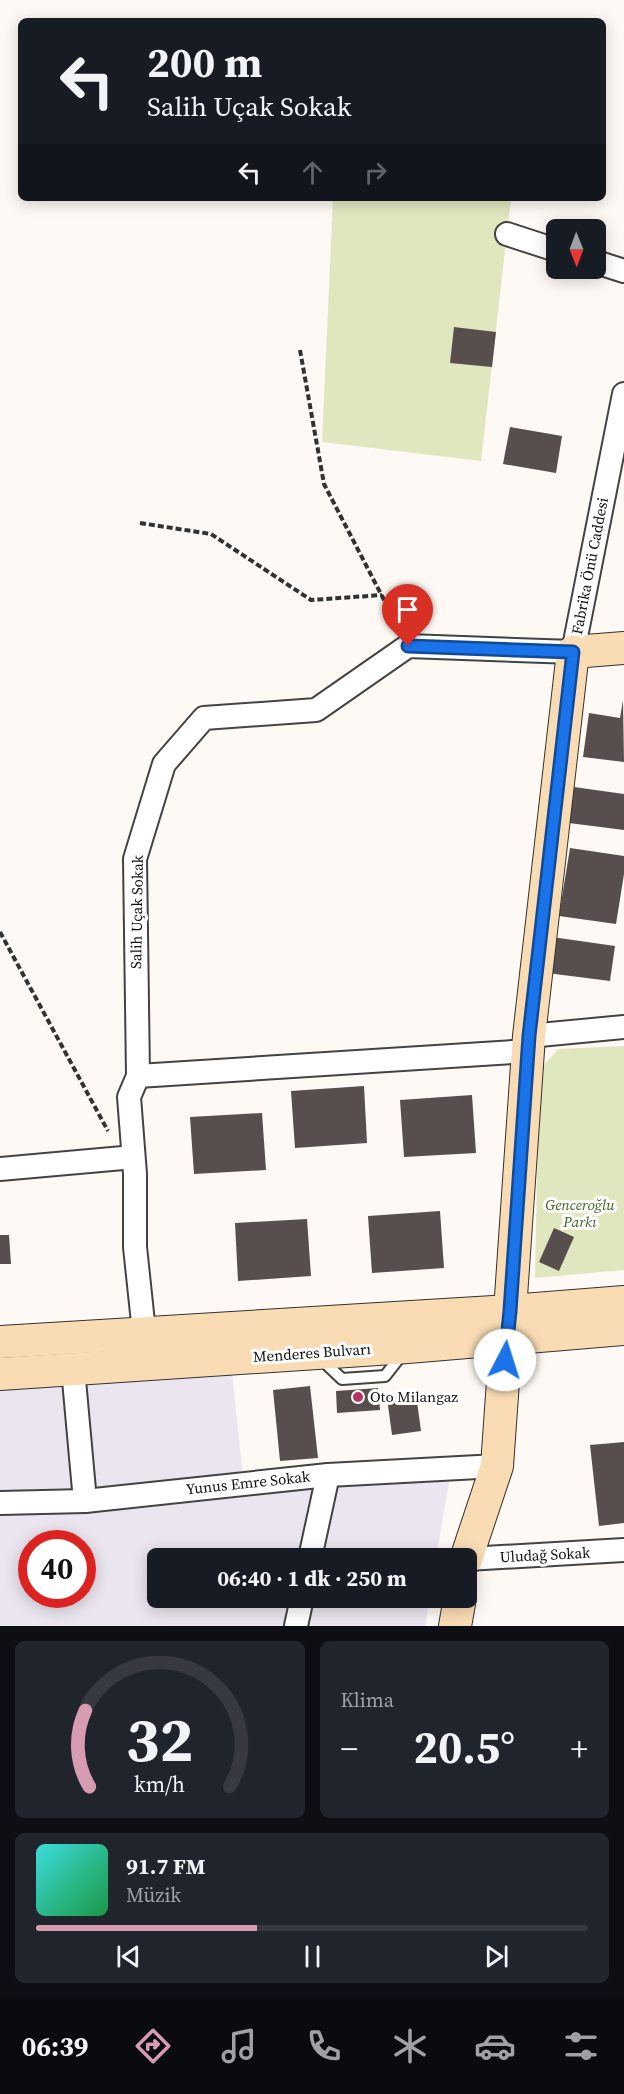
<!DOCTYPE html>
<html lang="tr">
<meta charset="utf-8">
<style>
:root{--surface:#171b24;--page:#20242c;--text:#f1f3f6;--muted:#9ea1a6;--line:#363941;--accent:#d79cb2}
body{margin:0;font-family:"Source Serif 4",serif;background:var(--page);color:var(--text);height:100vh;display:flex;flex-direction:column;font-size:22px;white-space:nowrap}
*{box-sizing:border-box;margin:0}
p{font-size:20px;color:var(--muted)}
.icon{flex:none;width:33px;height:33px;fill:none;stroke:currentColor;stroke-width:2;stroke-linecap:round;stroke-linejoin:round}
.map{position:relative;height:1626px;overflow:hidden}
.sheet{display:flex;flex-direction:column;gap:15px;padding:15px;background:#0d0f14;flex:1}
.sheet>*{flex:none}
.hud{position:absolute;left:18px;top:18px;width:588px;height:183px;border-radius:9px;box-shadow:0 3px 15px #0003;background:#171b24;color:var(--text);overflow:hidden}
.needle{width:39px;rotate:179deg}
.tools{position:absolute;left:546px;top:219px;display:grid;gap:12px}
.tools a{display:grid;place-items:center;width:60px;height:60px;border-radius:9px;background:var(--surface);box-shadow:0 3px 15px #0003;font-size:30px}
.speed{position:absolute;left:18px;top:1530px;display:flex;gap:12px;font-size:30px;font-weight:700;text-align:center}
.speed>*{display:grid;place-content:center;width:78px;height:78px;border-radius:50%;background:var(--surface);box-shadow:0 3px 15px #0003;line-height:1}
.speed .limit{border:9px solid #d22;background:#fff;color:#111}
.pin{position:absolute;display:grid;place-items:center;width:51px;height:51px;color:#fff;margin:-62px -26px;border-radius:50% 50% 50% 0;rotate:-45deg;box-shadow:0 0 6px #0007}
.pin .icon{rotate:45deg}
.me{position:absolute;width:66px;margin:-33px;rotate:5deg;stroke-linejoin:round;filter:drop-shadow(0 0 4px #0008)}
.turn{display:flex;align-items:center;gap:21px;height:126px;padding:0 30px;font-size:27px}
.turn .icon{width:78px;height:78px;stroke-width:2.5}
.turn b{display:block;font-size:42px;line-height:51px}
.lanes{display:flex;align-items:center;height:57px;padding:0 30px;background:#0003;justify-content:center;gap:30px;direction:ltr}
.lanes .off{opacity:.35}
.big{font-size:45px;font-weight:700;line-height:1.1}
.sheet .tile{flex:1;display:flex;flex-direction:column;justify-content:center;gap:9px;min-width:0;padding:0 21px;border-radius:9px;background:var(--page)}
.sheet .dial{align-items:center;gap:0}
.dial svg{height:156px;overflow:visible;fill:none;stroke:var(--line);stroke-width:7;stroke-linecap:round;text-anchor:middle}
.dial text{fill:var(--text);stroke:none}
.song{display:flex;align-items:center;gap:18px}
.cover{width:72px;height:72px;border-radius:9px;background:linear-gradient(135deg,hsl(180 70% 55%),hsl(140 70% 35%))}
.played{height:6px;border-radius:3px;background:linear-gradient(90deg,var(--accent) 40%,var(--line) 40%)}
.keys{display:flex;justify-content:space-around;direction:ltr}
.heat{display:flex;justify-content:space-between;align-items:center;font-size:33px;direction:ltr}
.sheet .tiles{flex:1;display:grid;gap:15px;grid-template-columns:1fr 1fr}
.tile:last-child{grid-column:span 2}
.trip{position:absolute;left:147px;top:1548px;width:330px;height:60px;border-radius:9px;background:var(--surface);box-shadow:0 3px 15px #0003;font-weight:700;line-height:60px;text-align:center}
.dock{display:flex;height:96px;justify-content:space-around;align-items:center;background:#090b0e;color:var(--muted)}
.dock .icon{width:42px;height:42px}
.dock .active{color:var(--accent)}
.dock b{font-size:27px;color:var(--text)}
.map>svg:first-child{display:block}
.industrial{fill:#eae5ee;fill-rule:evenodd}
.green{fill:#e0e7bf}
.building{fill:#584e4d}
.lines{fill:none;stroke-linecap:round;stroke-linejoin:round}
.lane-casing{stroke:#434343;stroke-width:14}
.street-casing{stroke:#434343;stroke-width:26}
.secondary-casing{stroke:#323232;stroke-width:34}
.path{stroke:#323232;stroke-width:4;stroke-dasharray:6 3;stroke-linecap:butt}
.lane{stroke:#fff;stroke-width:10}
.street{stroke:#fff;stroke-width:22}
.secondary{stroke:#f9dcb4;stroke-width:32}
.route-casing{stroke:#114b97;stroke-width:15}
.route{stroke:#1a73e8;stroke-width:10}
.poi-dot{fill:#b73160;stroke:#fff;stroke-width:2}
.labels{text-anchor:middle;stroke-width:6;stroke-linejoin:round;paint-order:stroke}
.street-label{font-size:15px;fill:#101010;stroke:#fff}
.park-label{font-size:15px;font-style:italic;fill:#456424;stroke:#fff}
.poi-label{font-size:15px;fill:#101010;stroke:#fff;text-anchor:start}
</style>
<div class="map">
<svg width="624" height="1626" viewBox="0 0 624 1626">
<rect width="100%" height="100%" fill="#fef9f4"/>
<path class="industrial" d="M231 1363 244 1487 451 1471 436 1558H158V1598H430L425 1626H0V1389ZM32 1544H82V1594H32Z"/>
<g class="green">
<path d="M333 198H511L481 461 322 442Z"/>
<path d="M624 1046V1270L535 1278 539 1071 558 1049Z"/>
</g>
<g class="building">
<path d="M454 327 496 332 492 367 450 363Z"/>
<path d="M510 427 562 436 556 473 503 464Z"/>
<path d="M623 700 624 762 583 757 589 713 620 718Z"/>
<path d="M574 787 624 794V830L569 823Z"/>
<path d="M570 848 624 856V874L616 924 559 916Z"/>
<path d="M552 937 615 946 610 981 547 973Z"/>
<path d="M364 1086 367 1143 295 1148 291 1091Z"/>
<path d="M472 1095 476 1153 404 1157 400 1100Z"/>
<path d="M262 1113 266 1170 194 1174 190 1117Z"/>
<path d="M440 1211 444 1268 372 1273 368 1216Z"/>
<path d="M307 1219 311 1276 238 1281 235 1223Z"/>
<path d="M554 1228 574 1237 559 1271 539 1262Z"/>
<path d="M0 1235H9L11 1264H0Z"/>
<path d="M310 1386 318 1458 280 1461 273 1390Z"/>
<path d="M378 1388 380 1410 337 1413 336 1391Z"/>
<path d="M416 1394 421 1431 392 1435 387 1398Z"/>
<path d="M624 1442V1523L599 1526 590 1445Z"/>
</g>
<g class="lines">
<g class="lane-casing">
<path id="lane" d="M321 1359 342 1379 385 1376 403 1353"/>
</g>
<g class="street-casing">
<g id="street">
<path d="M507 234 556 250"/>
<path d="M596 262 624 271"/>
<path d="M529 1036 624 1027"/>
<path d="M138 1076 528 1051"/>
<path d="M0 1169 123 1158"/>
<path d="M144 1332 135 1247V1174L129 1097 138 1076 135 859 164 764 204 718 316 710 408 646 573 652 624 394"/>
<path d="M73 1369 85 1501"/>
<path d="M0 1503 85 1501 328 1475 497 1466"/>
<path d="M310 1558 328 1475"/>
<path d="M467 1559 624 1550"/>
<path d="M296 1626 302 1598"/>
</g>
</g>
<g class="secondary-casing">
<g id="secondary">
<path d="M0 1342 510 1311 624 1302"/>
<path d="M0 1374 408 1347 624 1329"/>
<path d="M466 1559 497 1466 506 1339 510 1311 529 1036 573 652 624 648"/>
<path d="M455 1626 460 1598"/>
</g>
</g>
<g class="path">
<path d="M300 350 324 484 398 627"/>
<path d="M140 523 211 534 311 600 382 595"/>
<path d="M0 932 108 1131"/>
</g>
<use href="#lane" class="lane"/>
<use href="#street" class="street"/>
<use href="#secondary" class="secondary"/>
</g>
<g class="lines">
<g class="route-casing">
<path id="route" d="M408 646 573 652 529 1036 510 1311 505 1360"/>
</g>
<use href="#route" class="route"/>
</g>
<circle class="poi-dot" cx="358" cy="1397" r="6"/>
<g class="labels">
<g class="street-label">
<text transform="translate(590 566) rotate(-79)" y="5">Fabrika Önü Caddesi</text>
<text transform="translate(137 912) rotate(-89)" y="5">Salih Uçak Sokak</text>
<text transform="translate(312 1353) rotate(-4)" y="5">Menderes Bulvarı</text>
<text transform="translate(248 1483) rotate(-6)" y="5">Yunus Emre Sokak</text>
<text transform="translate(545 1555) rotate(-3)" y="5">Uludağ Sokak</text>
</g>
<g class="park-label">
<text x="580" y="1210">Genceroğlu<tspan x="580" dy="17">Parkı</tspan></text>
</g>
<g class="poi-label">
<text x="370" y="1402">Oto Milangaz</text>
</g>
</g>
</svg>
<div class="tools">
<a><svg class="needle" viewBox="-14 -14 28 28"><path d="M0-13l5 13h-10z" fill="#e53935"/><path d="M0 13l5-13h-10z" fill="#9ea1a6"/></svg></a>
</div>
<div class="speed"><div class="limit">40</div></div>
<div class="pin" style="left:408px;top:646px;background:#d93025"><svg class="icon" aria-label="arrive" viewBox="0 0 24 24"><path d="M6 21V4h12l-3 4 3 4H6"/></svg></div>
<svg class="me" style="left:505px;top:1360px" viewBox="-20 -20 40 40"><circle r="19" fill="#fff"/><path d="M0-13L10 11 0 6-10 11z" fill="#1a73e8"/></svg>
<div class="trip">06:40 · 1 dk · 250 m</div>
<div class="hud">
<div class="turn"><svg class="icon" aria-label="left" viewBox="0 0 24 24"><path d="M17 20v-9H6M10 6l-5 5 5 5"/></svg><div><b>200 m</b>Salih Uçak Sokak</div></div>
<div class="lanes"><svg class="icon" aria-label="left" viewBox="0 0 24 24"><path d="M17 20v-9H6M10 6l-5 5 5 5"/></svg><svg class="icon off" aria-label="ahead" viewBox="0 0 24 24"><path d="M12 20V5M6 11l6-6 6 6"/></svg><svg class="icon off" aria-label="right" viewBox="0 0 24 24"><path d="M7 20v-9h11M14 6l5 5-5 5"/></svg></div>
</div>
</div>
<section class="sheet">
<div class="tiles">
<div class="tile dial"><svg viewBox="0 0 100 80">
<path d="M14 69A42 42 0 1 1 86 69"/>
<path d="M14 69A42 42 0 0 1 12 30" stroke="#d79cb2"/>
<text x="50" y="56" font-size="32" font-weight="700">32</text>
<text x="50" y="72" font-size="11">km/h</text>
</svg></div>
<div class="tile"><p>Klima</p>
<div class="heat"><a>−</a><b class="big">20.5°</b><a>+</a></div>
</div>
<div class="tile">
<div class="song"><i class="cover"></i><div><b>91.7 FM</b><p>Müzik</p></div></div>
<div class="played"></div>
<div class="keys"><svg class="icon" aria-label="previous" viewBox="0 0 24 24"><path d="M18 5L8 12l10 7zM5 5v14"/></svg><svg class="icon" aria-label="pause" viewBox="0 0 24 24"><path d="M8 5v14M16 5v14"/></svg><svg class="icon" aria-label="next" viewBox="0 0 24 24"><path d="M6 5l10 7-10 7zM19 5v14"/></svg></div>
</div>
</div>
</section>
<nav class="dock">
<b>06:39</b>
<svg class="icon active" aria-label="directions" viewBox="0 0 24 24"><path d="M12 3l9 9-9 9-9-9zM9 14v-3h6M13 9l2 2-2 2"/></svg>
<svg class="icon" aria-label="music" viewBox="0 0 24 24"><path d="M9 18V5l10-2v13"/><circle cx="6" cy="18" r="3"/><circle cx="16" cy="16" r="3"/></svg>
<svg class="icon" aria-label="phone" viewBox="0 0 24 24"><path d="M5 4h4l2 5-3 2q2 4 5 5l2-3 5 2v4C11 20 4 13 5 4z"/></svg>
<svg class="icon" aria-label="climate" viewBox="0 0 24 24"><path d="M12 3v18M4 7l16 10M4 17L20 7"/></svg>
<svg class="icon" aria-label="car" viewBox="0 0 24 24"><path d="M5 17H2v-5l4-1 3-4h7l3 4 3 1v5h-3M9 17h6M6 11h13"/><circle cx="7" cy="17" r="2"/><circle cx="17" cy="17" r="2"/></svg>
<svg class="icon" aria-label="filters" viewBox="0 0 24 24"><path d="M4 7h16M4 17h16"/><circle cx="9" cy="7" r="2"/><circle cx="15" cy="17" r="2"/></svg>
</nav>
